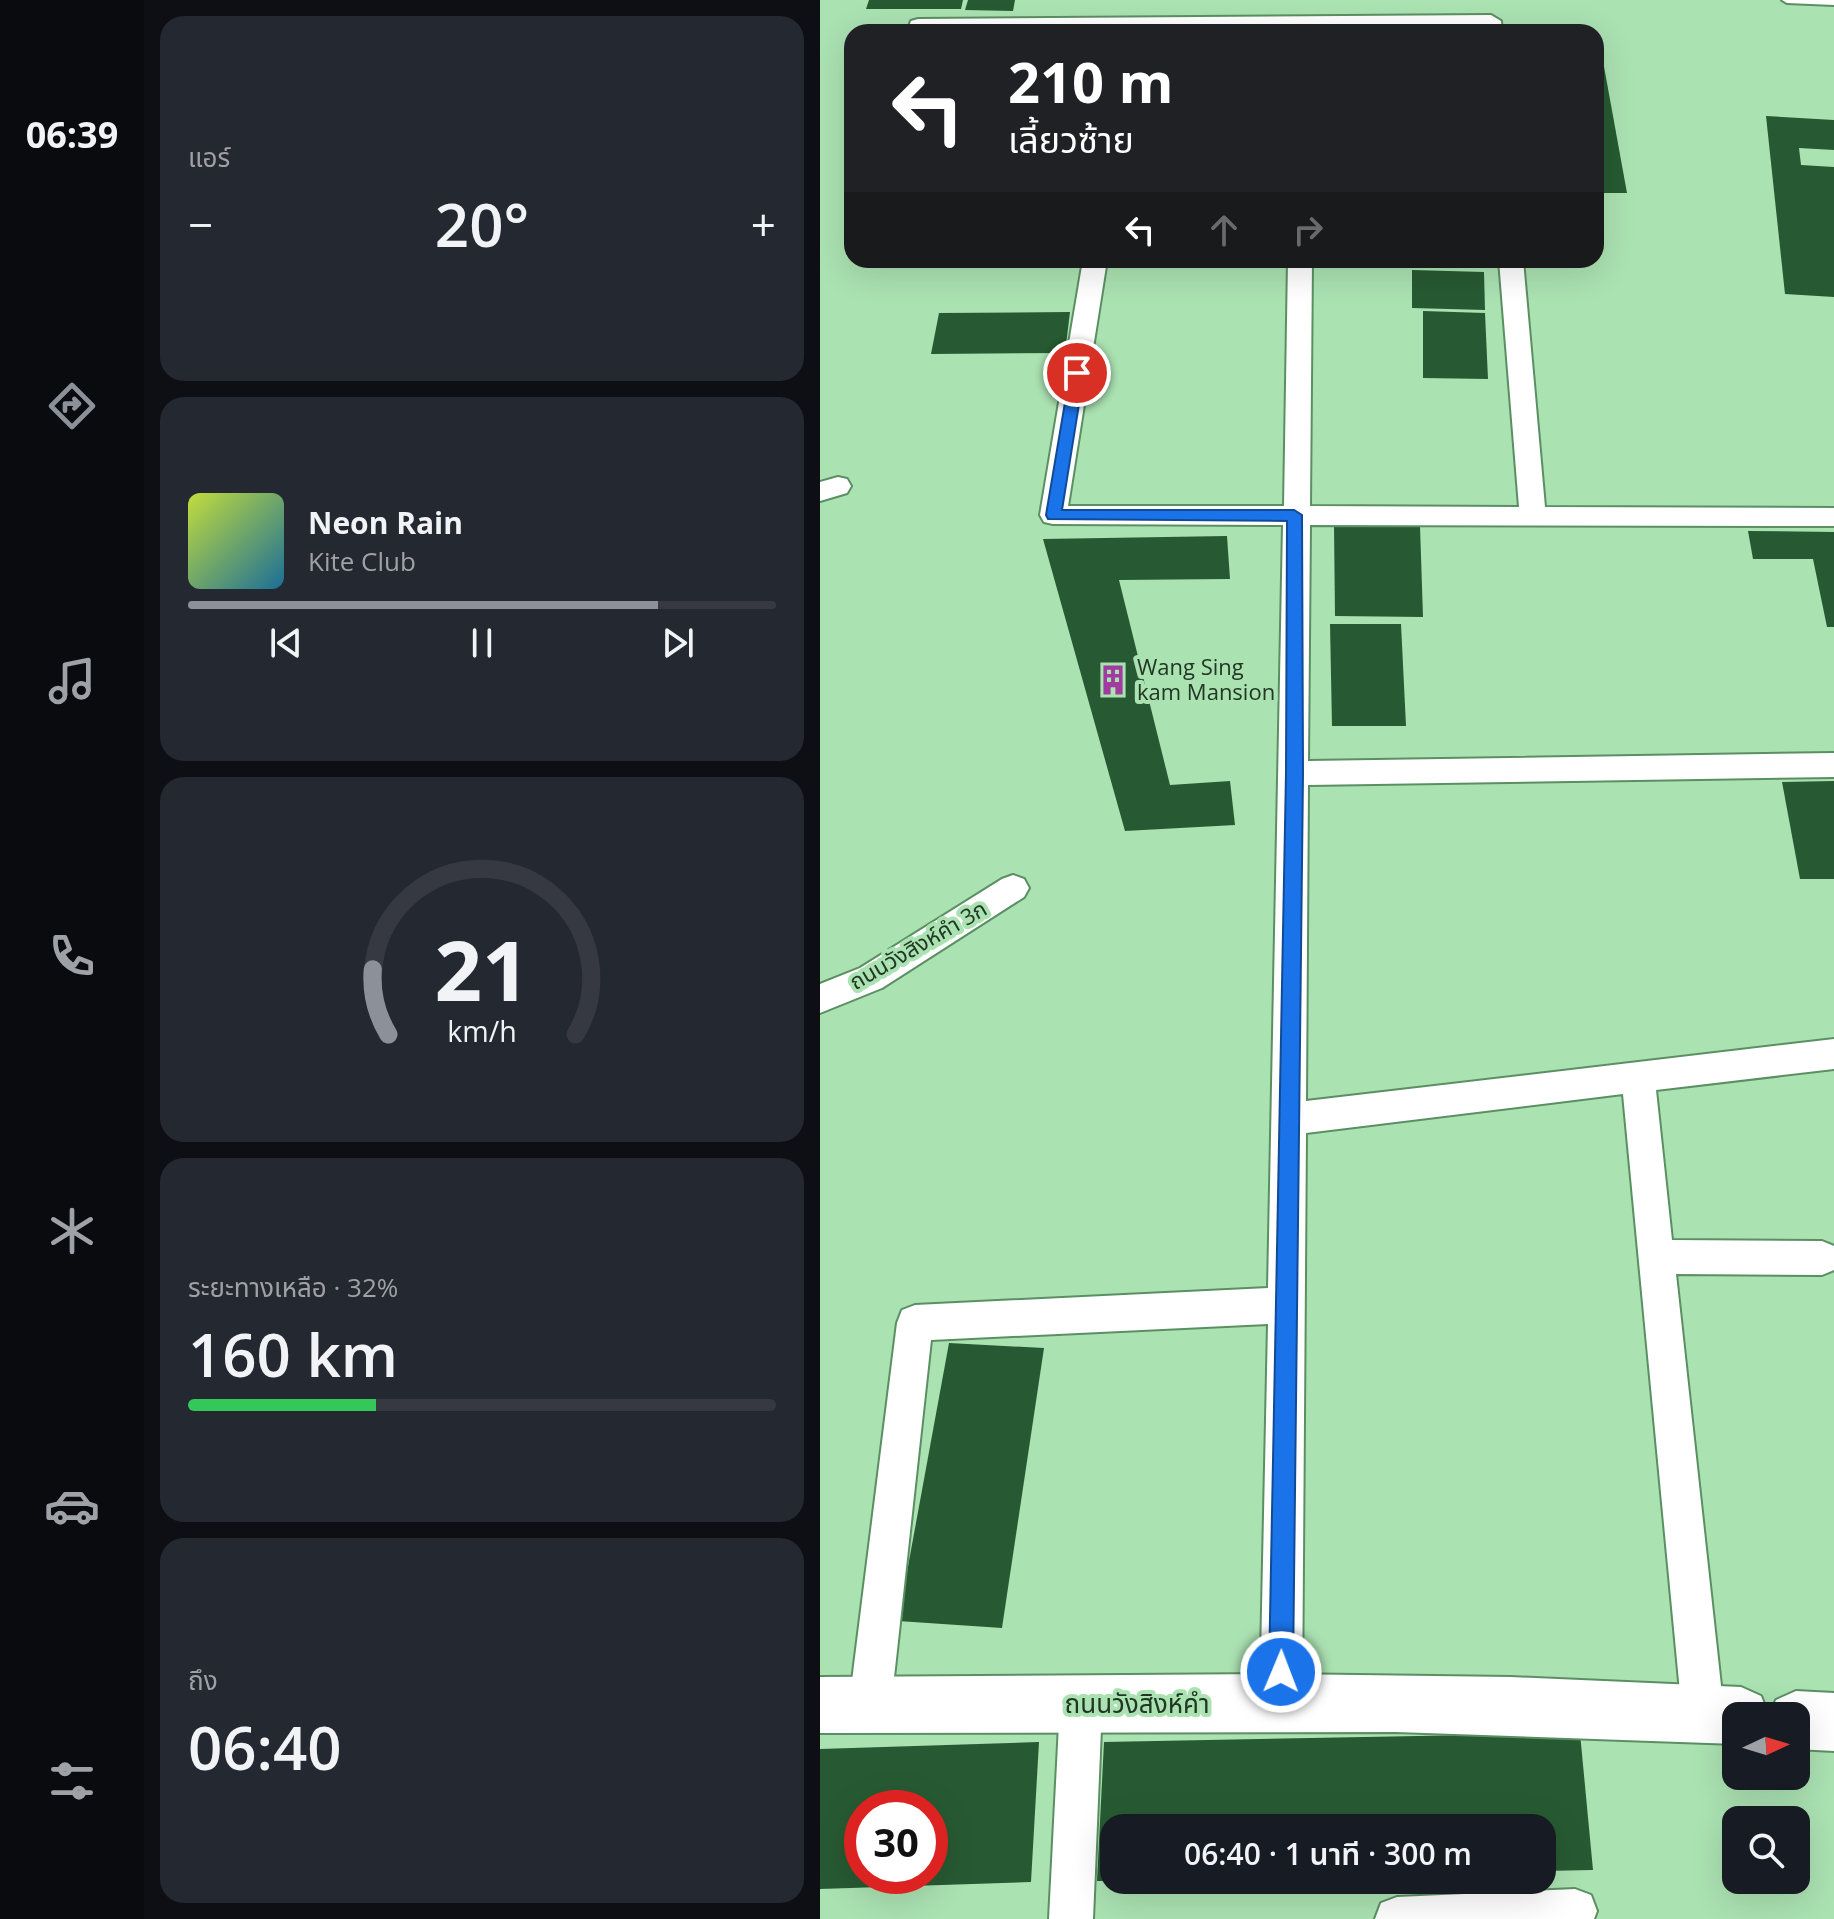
<!DOCTYPE html>
<html lang="th">
<meta charset="utf-8">
<style>
:root{--surface:#171b24;--page:#242831;--text:#f1f3f6;--muted:#9ea1a6;--line:#363941;--accent:#8c9099}
body{margin:0;font-family:"Open Sans","Noto Sans Thai",sans-serif;background:var(--page);color:var(--text);height:100vh;display:flex;flex-direction:column;font-size:30px;white-space:nowrap}
*{box-sizing:border-box;margin:0}
p{font-size:26px;color:var(--muted)}
.icon{flex:none;width:44px;height:44px;fill:none;stroke:currentColor;stroke-width:2;stroke-linecap:round;stroke-linejoin:round}
.map{position:relative;flex:1;overflow:hidden}
.drawer{display:flex;flex-direction:column;gap:16px;padding:16px;background:#0d0f14;width:676px}
.drawer>*{flex:none}
.banner{position:absolute;left:24px;top:24px;width:760px;height:244px;border-radius:24px;box-shadow:0 8px 32px #0002;background:#202124;color:#fff;overflow:hidden}
.needle{width:52px;rotate:86deg}
.tools{position:absolute;left:902px;top:1702px;display:grid;gap:16px}
.tools a{display:grid;place-items:center;width:88px;height:88px;border-radius:16px;background:var(--surface);box-shadow:0 8px 32px #0002;font-size:40px}
.speed{position:absolute;left:24px;top:1790px;display:flex;gap:16px;font-size:40px;font-weight:700;text-align:center}
.speed>*{display:grid;place-content:center;width:104px;height:104px;border-radius:50%;background:var(--surface);box-shadow:0 8px 32px #0002;line-height:1}
.speed .limit{border:12px solid #d22;background:#fff;color:#111}
.pin{position:absolute;display:grid;place-items:center;width:68px;height:68px;color:#fff;margin:-34px;border:4px solid #fff;border-radius:50%;box-shadow:0 2px 8px #0007}
.me{position:absolute;width:88px;margin:-44px;rotate:1deg;stroke-linejoin:round;filter:drop-shadow(0 0 6px #0008)}
.turn{display:flex;align-items:center;gap:28px;height:168px;padding:0 32px;font-size:36px}
.turn .icon{width:104px;height:104px;stroke-width:2.5}
.turn b{display:block;font-size:56px;line-height:68px}
.lanes{display:flex;align-items:center;height:76px;padding:0 32px;background:#0003;justify-content:center;gap:40px;direction:ltr}
.lanes .off{opacity:.35}
.big{font-size:60px;font-weight:600;line-height:1.1}
.drawer .card{flex:1;display:flex;flex-direction:column;justify-content:center;gap:12px;min-width:0;padding:0 28px;border-radius:24px;background:var(--page)}
.drawer .dial{align-items:center;gap:0}
.dial svg{height:208px;overflow:visible;fill:none;stroke:var(--line);stroke-width:7;stroke-linecap:round;text-anchor:middle}
.dial text{fill:var(--text);stroke:none}
.song{display:flex;align-items:center;gap:24px}
.cover{width:96px;height:96px;border-radius:12px;background:linear-gradient(135deg,hsl(70 70% 55%),hsl(200 70% 35%))}
.played{height:8px;border-radius:4px;background:linear-gradient(90deg,var(--accent) 80%,var(--line) 80%)}
.keys{display:flex;justify-content:space-around;direction:ltr}
.heat{display:flex;justify-content:space-between;align-items:center;font-size:44px;direction:ltr}
.charge{height:12px;border-radius:6px;background:linear-gradient(90deg,#34c759 32%,var(--line) 0)}
.trip{position:absolute;left:280px;top:1814px;width:456px;height:80px;border-radius:24px;background:var(--surface);box-shadow:0 8px 32px #0002;font-weight:600;line-height:80px;text-align:center}
main{display:flex;flex:1;min-height:0}
.menu{display:flex;flex-direction:column;width:144px;justify-content:space-around;align-items:center;background:#090b0e;color:var(--muted)}
.menu .icon{width:56px;height:56px}
.menu .current{color:var(--accent)}
.menu b{font-size:36px;color:var(--text)}
.map>svg:first-child{display:block}
.building{fill:#275a32;fill-rule:evenodd}
.lines{fill:none;stroke-linecap:round;stroke-linejoin:round}
.lane-casing{stroke:#5b8f63;stroke-width:4}
.street-casing{stroke:#5b8f63;stroke-width:4}
.secondary-casing{stroke:#5b8f63;stroke-width:4}
.lane{fill:#fff;fill-rule:evenodd}
.street{fill:#fff;fill-rule:evenodd}
.secondary{fill:#fff;fill-rule:evenodd}
.route{fill:#1a73e8;stroke:#114b97;stroke-width:2}
.labels{text-anchor:middle;stroke-width:8;stroke-linejoin:round;paint-order:stroke}
.poi-label{font-size:22px;fill:#213724;stroke:#abe2b2;text-anchor:start}
.street-label{font-size:22px;fill:#213724;stroke:#abe2b2}
.near-street-label{font-size:26px;fill:#213724;stroke:#abe2b2}
</style>
<main>
<nav class="menu">
<b>06:39</b>
<svg class="icon current" aria-label="directions" viewBox="0 0 24 24"><path d="M12 3l9 9-9 9-9-9zM9 14v-3h6M13 9l2 2-2 2"/></svg>
<svg class="icon" aria-label="music" viewBox="0 0 24 24"><path d="M9 18V5l10-2v13"/><circle cx="6" cy="18" r="3"/><circle cx="16" cy="16" r="3"/></svg>
<svg class="icon" aria-label="phone" viewBox="0 0 24 24"><path d="M5 4h4l2 5-3 2q2 4 5 5l2-3 5 2v4C11 20 4 13 5 4z"/></svg>
<svg class="icon" aria-label="climate" viewBox="0 0 24 24"><path d="M12 3v18M4 7l16 10M4 17L20 7"/></svg>
<svg class="icon" aria-label="car" viewBox="0 0 24 24"><path d="M5 17H2v-5l4-1 3-4h7l3 4 3 1v5h-3M9 17h6M6 11h13"/><circle cx="7" cy="17" r="2"/><circle cx="17" cy="17" r="2"/></svg>
<svg class="icon" aria-label="filters" viewBox="0 0 24 24"><path d="M4 7h16M4 17h16"/><circle cx="9" cy="7" r="2"/><circle cx="15" cy="17" r="2"/></svg>
</nav>
<section class="drawer">
<div class="card"><p>แอร์</p>
<div class="heat"><a>−</a><b class="big">20°</b><a>+</a></div>
</div>
<div class="card">
<div class="song"><i class="cover"></i><div><b>Neon Rain</b><p>Kite Club</p></div></div>
<div class="played"></div>
<div class="keys"><svg class="icon" aria-label="previous" viewBox="0 0 24 24"><path d="M18 5L8 12l10 7zM5 5v14"/></svg><svg class="icon" aria-label="pause" viewBox="0 0 24 24"><path d="M8 5v14M16 5v14"/></svg><svg class="icon" aria-label="next" viewBox="0 0 24 24"><path d="M6 5l10 7-10 7zM19 5v14"/></svg></div>
</div>
<div class="card dial"><svg viewBox="0 0 100 80">
<path d="M14 69A42 42 0 1 1 86 69"/>
<path d="M14 69A42 42 0 0 1 8 44" stroke="#8c9099"/>
<text x="50" y="56" font-size="32" font-weight="700">21</text>
<text x="50" y="72" font-size="11">km/h</text>
</svg></div>
<div class="card"><p>ระยะทางเหลือ · 32%</p><b class="big">160 km</b><div class="charge"></div></div>
<div class="card"><p>ถึง</p><b class="big">06:40</b></div>
</section>
<div class="map">
<svg width="1014" height="1919" viewBox="0 0 1014 1919">
<rect width="100%" height="100%" fill="#abe2b2"/>
<g class="building">
<path d="M49 0H143L141 9H46Z"/>
<path d="M148 0H195L193 11 145 10Z"/>
<path d="M776 61H783L807 193H776Z"/>
<path d="M946 116 1014 120V150L979 148 981 165 1014 167V297L965 294Z"/>
<path d="M592 260H660L661 268 592 267Z"/>
<path d="M592 270 664 272 665 310 592 308Z"/>
<path d="M603 311 665 313 668 379 603 378Z"/>
<path d="M250 312 245 353 111 354 119 313Z"/>
<path d="M514 526H600L603 617 515 616Z"/>
<path d="M928 531 1014 532V627H1007L993 559H933Z"/>
<path d="M407 536 410 579 299 580 350 785 410 781 415 825 305 831 223 539Z"/>
<path d="M510 624H581L586 726H512Z"/>
<path d="M1014 781V879H980L962 782Z"/>
<path d="M129 1343 224 1348 182 1628 78 1621Z"/>
<path d="M760 1733 773 1870 722 1871V1828H294V1881H277L284 1742Z"/>
<path d="M219 1742 211 1882 0 1889V1749ZM42 1808H110V1876H42Z"/>
</g>
<g class="lines">
<g class="lane-casing">
<path id="lane" d="M962 0H1014V5L967 3Z"/>
</g>
<g class="street-casing">
<g id="street">
<path d="M671 15 681 21 682 32H662L661 27 87 32 91 21 98 19Z"/>
<path d="M263 260H287L248 506H464L468 260H492L490 506 699 507 679 260H703L725 507 1014 508V526L490 525 488 761 1014 753V777L488 785 486 1101 1014 1039V1069L836 1090 852 1240 1002 1241 1014 1246V1270L1002 1275 856 1274 904 1713 898 1728 883 1734 868 1728 862 1713 803 1094 486 1133 482 1703 476 1718 461 1724 446 1718 440 1703 448 1324 111 1340 71 1705 65 1720 50 1726 35 1720 29 1705 77 1323 82 1310 95 1305 448 1288 463 525 233 524 224 522 220 515Z"/>
<path d="M18 477 27 479 31 486 27 493 0 501V482Z"/>
<path d="M193 875 204 879 209 888 204 897 62 988 0 1013V984L40 968 182 879Z"/>
<path d="M261 1684 276 1690 282 1705 273 1919H229L240 1705 246 1690Z"/>
<path d="M755 1889 771 1895 777 1911 774 1919H555L561 1903 577 1897Z"/>
</g>
</g>
<g class="secondary-casing">
<path id="secondary" d="M461 1674 691 1677 921 1687 941 1696 949 1716 956 1700 976 1691 1014 1693V1751L976 1749V1716H916V1744L576 1732 0 1733V1677Z"/>
</g>
<use href="#lane" class="lane"/>
<use href="#street" class="street"/>
<use href="#secondary" class="secondary"/>
</g>
<path class="route" d="M257 369 264 373 242 510H474L482 515 483 773 473 1672 469 1680 461 1684 453 1680 449 1672 466 773 467 521 228 519 226 515 250 373Z"/>
<defs>
<g id="building-bare" transform="scale(2.4)"><path d="M-4-6H4V6H1V3H-1V6H-4ZM-2.5-4.3h1.7v1.8h-1.7ZM.8-4.3h1.7v1.8H.8ZM-2.5-1h1.7V.8h-1.7ZM.8-1h1.7V.8H.8Z" fill="#a13b9f" stroke="#abe2b2" stroke-width="2.5" paint-order="stroke"/></g>
</defs>
<g fill-rule="evenodd">
<use href="#building-bare" x="293" y="680"/>
</g>
<g class="labels">
<g class="poi-label">
<text x="317" y="675">Wang Sing<tspan x="317" dy="25">kam Mansion</tspan></text>
</g>
<g class="street-label">
<text transform="translate(98 945) rotate(-30)" y="8">ถนนวังสิงห์คำ 3ก</text>
</g>
<g class="near-street-label">
<text x="317" y="1713">ถนนวังสิงห์คำ</text>
</g>
</g>
</svg>
<div class="tools">
<a><svg class="needle" viewBox="-14 -14 28 28"><path d="M0-13l5 13h-10z" fill="#e53935"/><path d="M0 13l5-13h-10z" fill="#9ea1a6"/></svg></a>
<a><svg class="icon" aria-label="search" viewBox="0 0 24 24"><circle cx="10" cy="10" r="6"/><path d="M15 15l6 6"/></svg></a>
</div>
<div class="speed"><div class="limit">30</div></div>
<div class="pin" style="left:257px;top:373px;background:#d93025"><svg class="icon" aria-label="arrive" viewBox="0 0 24 24"><path d="M6 21V4h12l-3 4 3 4H6"/></svg></div>
<svg class="me" style="left:461px;top:1672px" viewBox="-20 -20 40 40"><circle r="17" fill="#1a73e8" stroke="#fff" stroke-width="3"/><path d="M0-11L8 9 0 5-8 9z" fill="#fff"/></svg>
<div class="trip">06:40 · 1 นาที · 300 m</div>
<div class="banner">
<div class="turn"><svg class="icon" aria-label="left" viewBox="0 0 24 24"><path d="M17 20v-9H6M10 6l-5 5 5 5"/></svg><div><b>210 m</b>เลี้ยวซ้าย</div></div>
<div class="lanes"><svg class="icon" aria-label="left" viewBox="0 0 24 24"><path d="M17 20v-9H6M10 6l-5 5 5 5"/></svg><svg class="icon off" aria-label="ahead" viewBox="0 0 24 24"><path d="M12 20V5M6 11l6-6 6 6"/></svg><svg class="icon off" aria-label="right" viewBox="0 0 24 24"><path d="M7 20v-9h11M14 6l5 5-5 5"/></svg></div>
</div>
</div>
</main>
